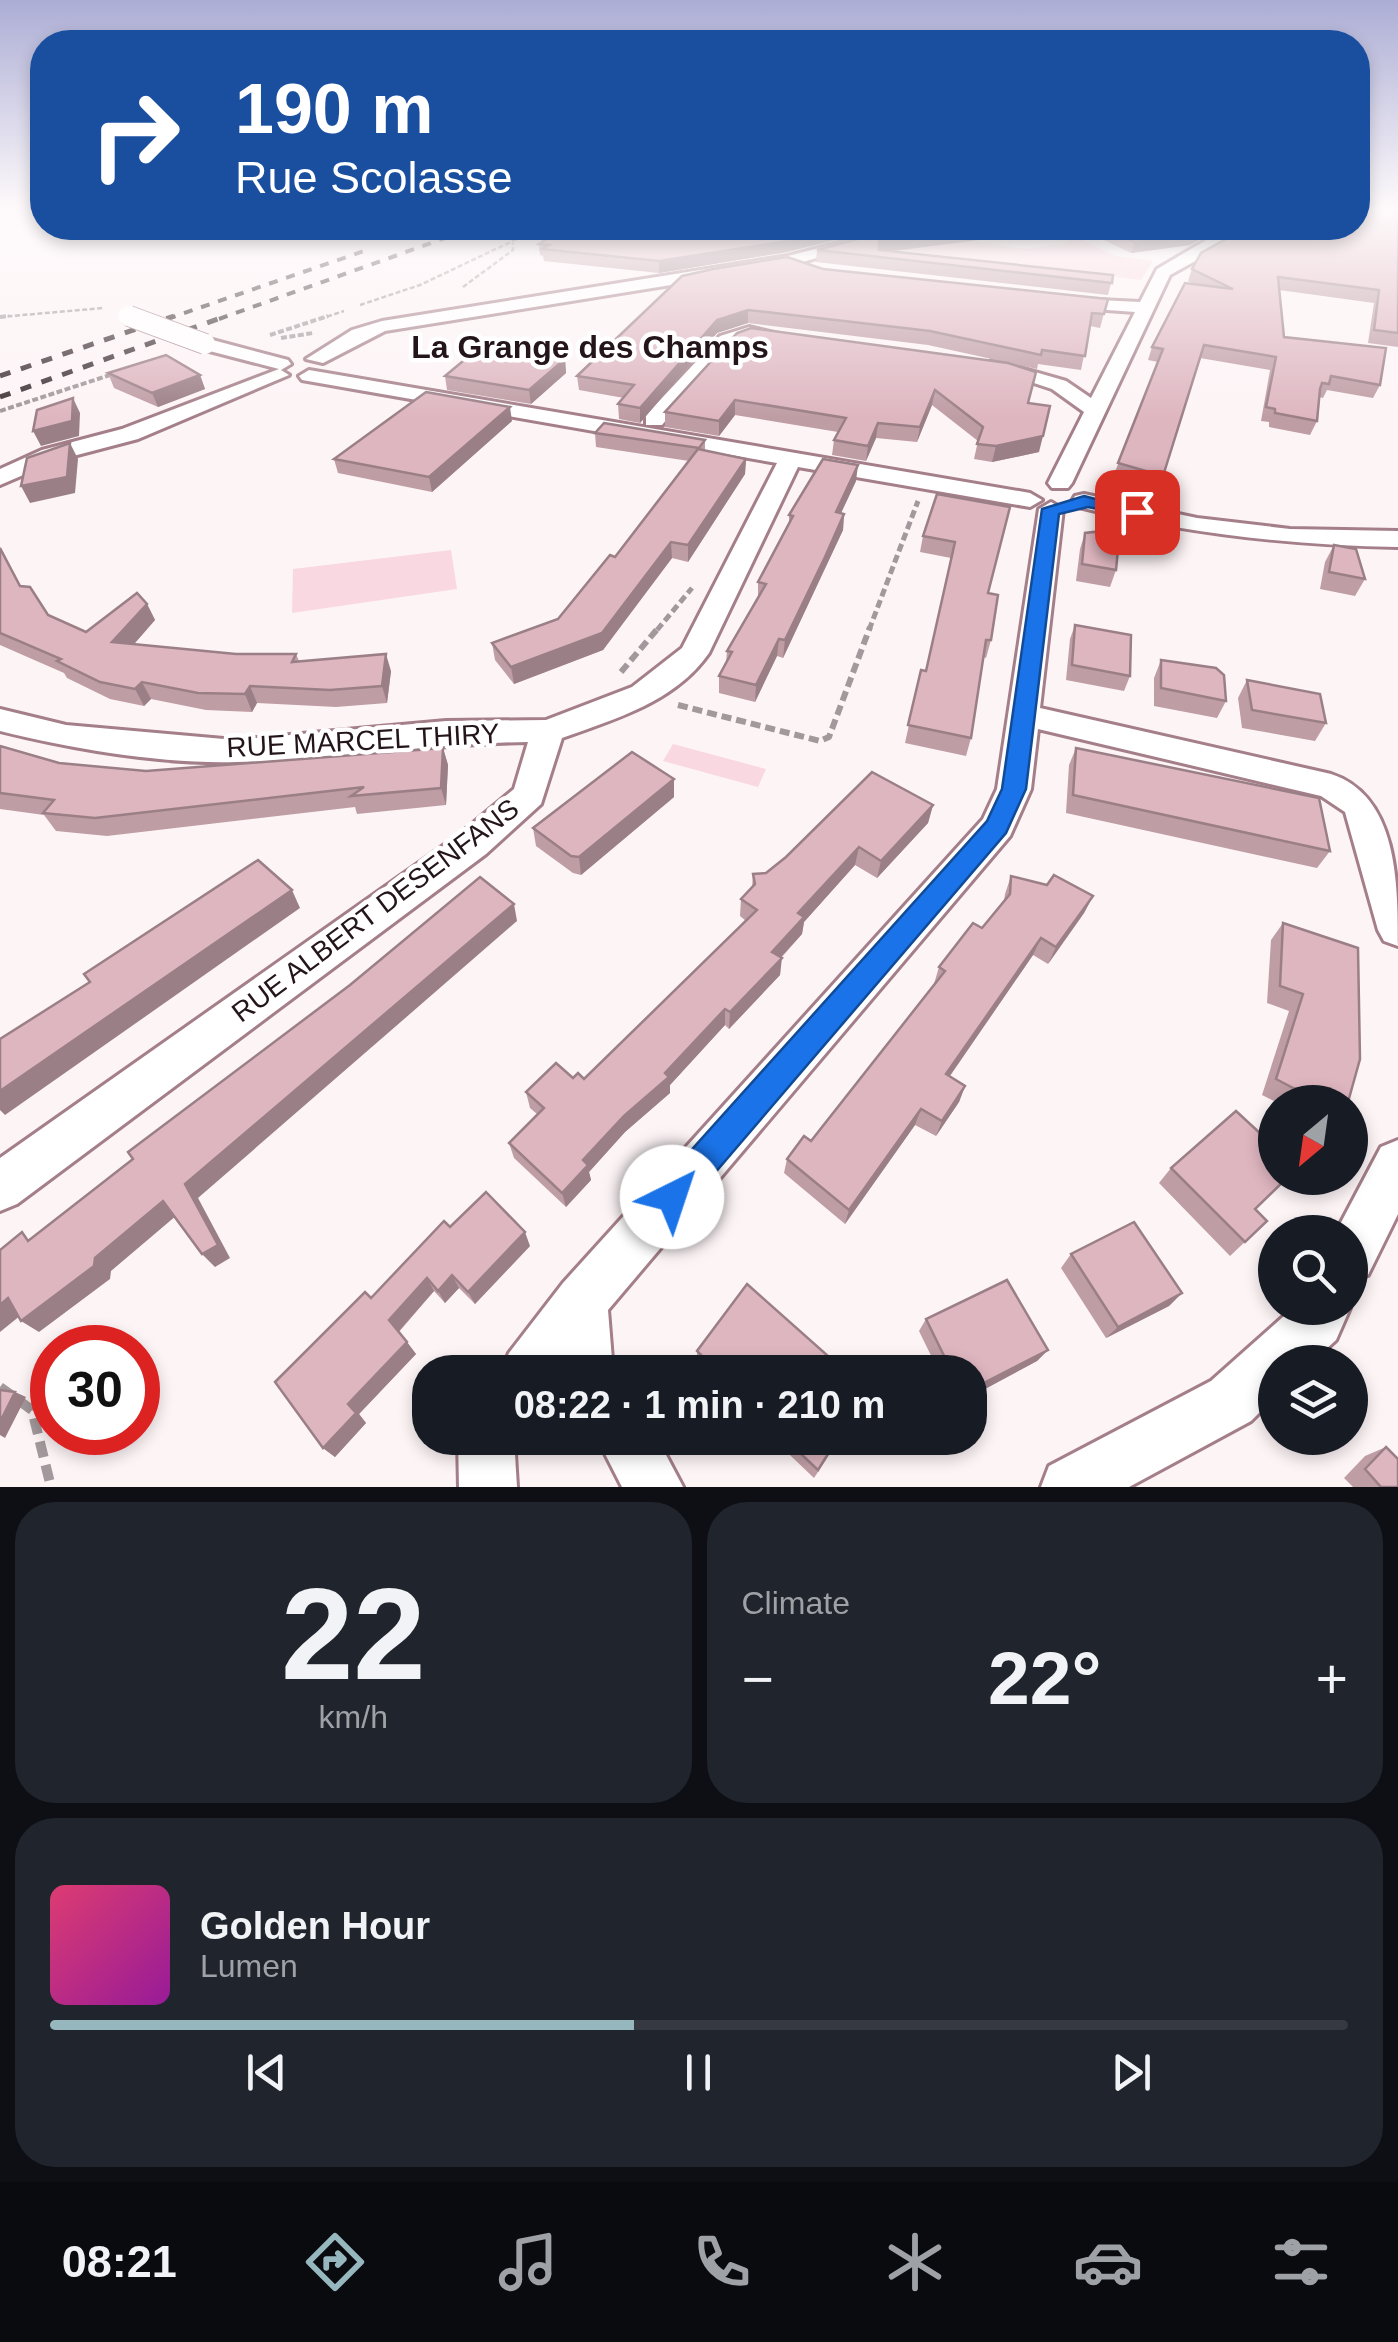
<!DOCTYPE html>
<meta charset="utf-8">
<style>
:root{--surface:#171b24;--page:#20242c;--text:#f1f3f6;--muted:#9ea1a6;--line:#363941;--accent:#96b7be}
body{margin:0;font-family:Arial,sans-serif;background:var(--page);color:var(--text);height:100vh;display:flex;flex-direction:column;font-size:38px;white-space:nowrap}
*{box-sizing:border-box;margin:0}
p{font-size:32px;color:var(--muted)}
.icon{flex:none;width:55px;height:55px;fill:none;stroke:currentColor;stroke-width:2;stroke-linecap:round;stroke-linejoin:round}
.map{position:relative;height:1487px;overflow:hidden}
.drawer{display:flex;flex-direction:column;gap:15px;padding:15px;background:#0d0f14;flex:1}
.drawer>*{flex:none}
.guide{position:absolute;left:30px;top:30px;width:1340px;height:210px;border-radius:40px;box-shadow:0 5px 15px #0003;background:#1a4fa0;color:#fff;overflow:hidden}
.needle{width:65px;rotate:209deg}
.tools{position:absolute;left:1258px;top:1085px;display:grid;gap:20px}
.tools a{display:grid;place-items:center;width:110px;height:110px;border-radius:50%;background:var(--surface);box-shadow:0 5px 15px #0003;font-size:50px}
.speed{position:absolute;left:30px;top:1325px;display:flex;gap:20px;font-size:50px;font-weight:700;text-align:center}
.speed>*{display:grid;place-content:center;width:130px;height:130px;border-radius:50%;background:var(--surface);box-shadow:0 5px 15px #0003;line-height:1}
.speed .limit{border:15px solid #d22;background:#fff;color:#111}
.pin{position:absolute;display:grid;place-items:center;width:85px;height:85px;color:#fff;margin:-42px;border-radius:20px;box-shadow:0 5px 15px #0006}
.me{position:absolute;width:110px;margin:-55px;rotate:41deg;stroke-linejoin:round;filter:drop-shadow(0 0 8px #0008)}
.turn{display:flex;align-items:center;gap:35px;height:210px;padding:0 40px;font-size:45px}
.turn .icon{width:130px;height:130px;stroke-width:2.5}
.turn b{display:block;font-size:70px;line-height:85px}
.big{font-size:75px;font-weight:700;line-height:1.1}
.drawer .card{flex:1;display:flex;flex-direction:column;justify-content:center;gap:15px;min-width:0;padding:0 35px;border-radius:40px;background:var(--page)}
.drawer .dial{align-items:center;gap:0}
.dial b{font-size:130px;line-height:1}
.song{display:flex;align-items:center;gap:30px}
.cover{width:120px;height:120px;border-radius:15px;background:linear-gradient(135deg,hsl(340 70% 55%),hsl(300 70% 35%))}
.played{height:10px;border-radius:5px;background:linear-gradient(90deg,var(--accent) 45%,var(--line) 45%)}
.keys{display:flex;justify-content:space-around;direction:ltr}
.heat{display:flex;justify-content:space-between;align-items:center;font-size:55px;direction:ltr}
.drawer .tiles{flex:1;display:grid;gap:15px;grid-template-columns:1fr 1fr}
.card:last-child{grid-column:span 2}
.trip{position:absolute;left:412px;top:1355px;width:575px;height:100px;border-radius:40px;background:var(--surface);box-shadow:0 5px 15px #0003;font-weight:700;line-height:100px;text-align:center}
.menu{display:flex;height:160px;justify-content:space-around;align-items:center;background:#090b0e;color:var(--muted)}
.menu .icon{width:70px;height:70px}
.menu .selected{color:var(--accent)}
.menu b{font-size:45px;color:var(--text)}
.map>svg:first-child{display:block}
.green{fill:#fad8e1}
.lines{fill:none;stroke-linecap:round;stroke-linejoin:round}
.minor-casing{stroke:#a47f89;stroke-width:6}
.path-far4{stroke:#a3989b;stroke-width:2.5;stroke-dasharray:5 2.5;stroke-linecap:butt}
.path-far3{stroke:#a3989b;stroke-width:4;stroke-dasharray:6 2.5;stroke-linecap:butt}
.path-far2{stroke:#a3989b;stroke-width:5;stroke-dasharray:8 4;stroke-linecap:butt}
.path-far1{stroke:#a3989b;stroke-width:6;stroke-dasharray:10 5;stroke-linecap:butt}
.path{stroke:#a3989b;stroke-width:10;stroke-dasharray:16 8;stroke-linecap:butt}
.minor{fill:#fff;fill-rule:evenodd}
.rail-far1{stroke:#3e3135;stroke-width:4;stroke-dasharray:9 9;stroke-linecap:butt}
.rail{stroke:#3e3135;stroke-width:5;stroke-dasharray:11 11;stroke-linecap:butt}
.minor-bridge-far1-casing{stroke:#a47f89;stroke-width:19;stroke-linecap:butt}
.minor-bridge-casing{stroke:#a47f89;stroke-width:22;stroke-linecap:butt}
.minor-bridge-far1{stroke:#fff;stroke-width:16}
.minor-bridge{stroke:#fff;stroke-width:20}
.wall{fill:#bf9da5}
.shaded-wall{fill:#9b7f86}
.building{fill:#deb6c0;stroke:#9b7f86;stroke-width:2.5}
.route{fill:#1a73e8;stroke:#114b97;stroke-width:2.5}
.labels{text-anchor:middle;stroke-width:9;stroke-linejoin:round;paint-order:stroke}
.street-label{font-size:28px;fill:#231519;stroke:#fff}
.far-district-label{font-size:32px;font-weight:bold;fill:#231519;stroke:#fff}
</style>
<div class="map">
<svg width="1398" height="1487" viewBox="0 0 1398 1487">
<rect width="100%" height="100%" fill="#fdf4f6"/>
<g class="green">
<path d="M1073 235 1115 256 1153 261 1141 280 875 247 971 241 1024 249 1067 243Z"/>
<path d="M451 550 457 589 292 613 293 569Z"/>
<path d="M673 744 766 769 758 787 663 761Z"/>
</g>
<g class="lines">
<g class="minor-casing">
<g id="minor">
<path d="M897 228H919L789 266 385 331 323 363 306 359 352 330 382 321 788 256Z"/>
<path d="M1227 228H1241L1226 244 1170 275 1072 483 1068 488H1052L1048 483 1084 412 1052 389 983 366 993 360 1066 381 1091 398 1135 312 1065 307 1059 306V298L1140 302 1157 269Z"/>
<path d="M749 327 786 336C771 348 750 332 733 345 706 364 684 400 662 425H646V415L720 336Z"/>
<path d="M205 338 288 360 291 364 281 370 289 375 138 439 58 460 0 485V469L42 450 122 429 279 369 198 348 196 344Z"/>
<path d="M309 370 1030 493 1042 500 1030 507 798 467 709 653C675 702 615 719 562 738L541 804 486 854 17 1204 0 1211V1158L460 834 514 789 528 742C431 743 334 761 236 762 161 764 73 749 0 731V709L66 725 235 740 446 721 546 720 632 687 682 648 777 463 302 380 299 376Z"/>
<path d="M1084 494 1197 518 1290 529 1398 531V547C1288 545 1183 533 1075 506L1072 501 1075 496Z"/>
<path d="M1051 502 1063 509 1040 708 1331 774C1398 796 1398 883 1398 946L1384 941 1378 930 1345 812 1321 796 1038 729 1031 789 1010 836 608 1310 613 1372H501L509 1353 563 1283 983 819 997 789 1039 509Z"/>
<path d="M1398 1140V1214L1368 1275 1350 1282V1232H1336L1381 1147Z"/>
<path d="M1293 1308H1350L1336 1340 1312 1362H1275V1397L1251 1421 1129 1487H1041L1049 1466 1211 1381Z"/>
<path d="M458 1438H514L517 1487H459Z"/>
<path d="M597 1438H657L683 1487H622Z"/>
</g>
</g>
<g class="path-far4">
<path d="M463 287 513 250V243"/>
<path d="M360 305 420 285 540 228"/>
<path d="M0 317 103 308"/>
<path d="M320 319 344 311"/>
</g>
<g class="path-far3">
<path d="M0 317 9 316"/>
<path d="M270 335 328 316"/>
<path d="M281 338 313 333"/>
<path d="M0 411 113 374"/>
</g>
<g class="path-far2">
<path d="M657 630 692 588"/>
<path d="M869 630 918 501"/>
</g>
<g class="path-far1">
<path d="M621 672 659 627"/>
<path d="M678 705 820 741 829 737 870 627"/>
</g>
<path class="path" d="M0 1387 32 1410 51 1487"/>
<use href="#minor" class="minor"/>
<g class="rail-far1">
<path d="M167 319 364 251"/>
<path d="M219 319 473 228"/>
</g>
<g class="rail">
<path d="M0 376 174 316"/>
<path d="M0 397 226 316"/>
</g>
<g class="minor-bridge-far1-casing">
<path id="minor-bridge-far1" d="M126 315 136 319"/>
</g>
<g class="minor-bridge-casing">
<path id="minor-bridge" d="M129 316 205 344"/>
</g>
<use href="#minor-bridge-far1" class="minor-bridge-far1"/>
<use href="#minor-bridge" class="minor-bridge"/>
</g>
<g class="wall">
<path d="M1398 210V347L1368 343 1374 303 1279 290 1284 337 1380 385 1373 398 1327 390 1323 398 1319 397 1317 421 1310 435 1269 427V422L1261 421 1270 370 1200 358 1158 491 1113 477 1158 362 1148 360 1152 347 1195 285 1188 281 1192 269 1233 235Z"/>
<path d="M1079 228H1220L1190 245 1131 253Z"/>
<path d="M539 244 787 252 659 273 544 261 543 256 540 255Z"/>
<path d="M817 250 891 251 1113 275 1108 295 816 262Z"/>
<path d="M823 269 1108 299 1100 328 1090 326 1081 370 1038 364 1037 369 928 345 748 323 717 333 640 423 619 419 618 404 624 398 579 390 577 376Z"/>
<path d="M737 333 1028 403 1039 452 992 462 974 459 978 441 932 405 917 442 876 438 866 461 832 455 834 440 838 432 735 415 719 436 665 427V412Z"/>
<path d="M565 359 566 373 531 404 447 390 445 376Z"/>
<path d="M108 373 200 375 205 389 158 407 114 388Z"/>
<path d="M512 421 432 492 338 473 334 459Z"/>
<path d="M595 433 705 440V451L746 459 745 474 688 562 672 558 603 650 514 684 495 660 492 643 558 619 615 557 689 461 596 447Z"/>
<path d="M856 481 841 513 844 514 843 530 783 658 777 656 755 702 719 693V676L726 663 727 651 758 597V582L789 524V515Z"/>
<path d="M937 494 988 593 991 640 986 658 983 657 971 738 966 756 905 743 921 670 926 671 951 558 920 552 923 536Z"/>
<path d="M1085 533 1116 570 1110 587 1076 581 1080 549Z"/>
<path d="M1334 545 1365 579 1355 596 1320 589 1325 562Z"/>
<path d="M0 547 21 586 48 615 86 632 147 604 155 620 134 644 236 654H296L299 661 391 671 387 703 336 707 257 703 252 712 206 710 151 699 144 706 110 699 67 678 64 673 0 645Z"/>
<path d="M1075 625 1130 676 1124 691 1066 680 1070 639Z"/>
<path d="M1161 660 1226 701 1217 718 1154 706V678Z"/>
<path d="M1247 680 1326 723 1315 741 1242 728 1238 698Z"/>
<path d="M0 746 59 763 146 771 443 748 448 765 446 805 357 814 355 807 107 836 56 831 44 815 0 809Z"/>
<path d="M1076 748 1330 851 1317 868 1066 813 1069 765Z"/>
<path d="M674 779V797L581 875 573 873 536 846 533 828Z"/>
<path d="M933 805 928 823 877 878 855 865 804 922 802 934 781 958 780 975 729 1029 725 1025 670 1085V1093L625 1132 589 1172 591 1180 566 1207 514 1158 509 1143 537 1114 530 1108 526 1092 573 1078 584 1079 746 921 740 916 741 899 752 888 753 874 766 873Z"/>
<path d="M1011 876 1093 896 1084 913 1048 964 1033 955 950 1076 965 1086 959 1102 936 1136 915 1125 845 1224 784 1173 787 1159 811 1141 934 984 939 967 982 928 1004 901 1005 894Z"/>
<path d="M1283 923 1348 1102H1276L1262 1095 1289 1011 1267 1003 1271 940Z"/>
<path d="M1171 1168 1255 1209 1267 1221 1230 1256 1159 1183Z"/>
<path d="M530 1246 475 1304 459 1288 445 1303 434 1291 399 1332 416 1354 359 1414 366 1423 335 1457 323 1448 371 1298Z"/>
<path d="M1071 1254 1182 1293 1169 1306 1106 1338 1061 1268Z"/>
<path d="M926 1319 1048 1350 1037 1361 970 1397V1372H939L919 1331Z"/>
<path d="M697 1351 846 1372H707L697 1363Z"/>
<path d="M772 1438H840L814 1478Z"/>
<path d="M1386 1447 1398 1487H1353L1344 1478 1365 1456Z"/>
</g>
<g class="shaded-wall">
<path d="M842 228H884L787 252 659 273V261Z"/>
<path d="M988 228H1072L878 253 879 241Z"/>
<path d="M1205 228H1220L1190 245 1131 253 1135 242Z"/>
<path d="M748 310V323L717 333 640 423V408L717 320Z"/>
<path d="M565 359 566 373 531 404 529 390Z"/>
<path d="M200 375 205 389 158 407 152 393Z"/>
<path d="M935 390 932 405 917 442 920 427Z"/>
<path d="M73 398 80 413 79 436 41 446 33 431Z"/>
<path d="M735 400V415L719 436V421Z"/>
<path d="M510 407 512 421 432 492 429 477Z"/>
<path d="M878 423 876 438 866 461 868 446Z"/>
<path d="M1043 436 1039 452 992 462 996 446Z"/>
<path d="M70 443 78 459 75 493 30 503 21 486Z"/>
<path d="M746 459 745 474 688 562V545Z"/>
<path d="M858 465 856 481 834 528 836 512Z"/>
<path d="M844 514 843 530 783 658 785 640Z"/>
<path d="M671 542 672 558 603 650 514 684 511 667Z"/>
<path d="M147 604 155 620 121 659 112 642Z"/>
<path d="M779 639 777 656 755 702 756 685Z"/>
<path d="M386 654 391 671 387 703 382 686Z"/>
<path d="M142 682 151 699 144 706 135 689Z"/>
<path d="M250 686 257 703 252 712 245 694Z"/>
<path d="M443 748 448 765 446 805 441 788Z"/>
<path d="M674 779V797L581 875 579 857Z"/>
<path d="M933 805 928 823 877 878 881 861Z"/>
<path d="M859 847 855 865 804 922 802 934 770 969 772 952 798 913Z"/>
<path d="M292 890 300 908 5 1115 0 1110V1091Z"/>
<path d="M1093 896 1084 913 1048 964 1056 947Z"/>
<path d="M514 904 517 921 198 1198 230 1258 215 1267 202 1254 185 1184Z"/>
<path d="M1041 938 1033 955 940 1090 946 1074Z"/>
<path d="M782 958 780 975 729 1029 730 1012Z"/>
<path d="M725 1009V1025L670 1085V1093L625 1132 589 1172 591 1180 566 1207 562 1193 583 1160Z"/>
<path d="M965 1086 959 1102 936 1136 942 1121Z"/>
<path d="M921 1109 915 1125 845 1224 849 1210Z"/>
<path d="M163 1201 177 1215 111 1271 110 1279 39 1332 21 1321Z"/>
<path d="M525 1232 530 1246 475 1304 468 1292Z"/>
<path d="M452 1275 459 1288 445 1303 438 1291Z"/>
<path d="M427 1278 434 1291 398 1332 389 1320Z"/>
<path d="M1182 1293 1169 1306 1106 1338 1118 1327Z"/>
<path d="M8 1298 26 1311 0 1332V1305Z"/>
<path d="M407 1342 416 1354 359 1414 366 1423 335 1457 323 1448 348 1404Z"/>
<path d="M1048 1350 1037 1361 970 1397V1390Z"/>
<path d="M15 1392 26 1397 5 1438 0 1435V1422Z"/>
</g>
<g class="building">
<path d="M1358 210H1398V333L1374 330 1379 290 1278 277 1284 337 1386 348 1380 385 1331 376 1329 384 1322 383 1320 389 1317 421 1275 413V409L1266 407 1276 357 1204 345 1163 476 1118 463 1163 349 1152 347 1185 283 1233 289 1192 269 1201 253 1233 235 1238 228H1358Z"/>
<path d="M562 228H842L788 241 659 261 542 249 549 245 539 244Z"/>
<path d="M898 228H988L879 241V250L1113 275 1112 283 817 250Z"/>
<path d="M1104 228H1205L1194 234 1135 242Z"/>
<path d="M787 257 823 269 1108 299 1104 314 1092 313 1085 356 1042 350 1041 355 930 331 748 310 717 320 640 408 618 404 634 385 577 376 682 276 713 269Z"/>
<path d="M751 328 1008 363 1036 372 1028 403 1050 406 1043 436 996 446 977 444 983 427 935 390 920 427 878 423 868 446 834 440 846 418 735 400 719 421 665 412 737 333Z"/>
<path d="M481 346 565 359 529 390 445 376Z"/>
<path d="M166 355 200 375 152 393 108 373Z"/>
<path d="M426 392 510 407 429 477 334 459Z"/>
<path d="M73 398 72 421 33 431 37 410Z"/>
<path d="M604 423 705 440 699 448 595 433Z"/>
<path d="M70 443 67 477 21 486 27 458Z"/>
<path d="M698 449 746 459 688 545 671 542 602 633 511 667 492 643 558 619 610 555 615 557Z"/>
<path d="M823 459 858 465 836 512 844 514 825 557 785 640 779 639 756 685 719 676 732 652 727 651 766 584 758 582 793 516 789 515Z"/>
<path d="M937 494 1010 507 988 593 998 595 991 640H986L971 738 908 725 921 670 926 671 955 542 923 536Z"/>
<path d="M1120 529 1116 570 1082 564 1085 533Z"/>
<path d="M1334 545 1356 549 1365 579 1329 572Z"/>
<path d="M0 548 20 586 30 587 48 615 86 632 137 593 147 604 112 642 236 654H296L292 662 386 654 382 686 330 690 250 686 245 694 198 693 142 682 135 689 100 682 57 661 61 659 0 633Z"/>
<path d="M1075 625 1131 635 1130 676 1072 665Z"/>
<path d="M1161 660 1216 668 1224 675 1226 701 1161 688Z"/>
<path d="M1247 680 1320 694 1326 723 1252 710Z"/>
<path d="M0 746 59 763 146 771 443 748 441 788 351 796 364 787 95 818 43 813 54 800 0 793Z"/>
<path d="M1076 748 1319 798 1330 851 1073 795Z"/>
<path d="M632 752 674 779 579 857 571 856 533 828Z"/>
<path d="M872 772 933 805 881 861 859 847 798 913 804 917 772 952 782 958 730 1012 725 1009 665 1073 669 1077 624 1116 583 1160 588 1165 562 1193 509 1143 544 1108 526 1092 556 1063 573 1078 578 1073 584 1079 757 910 741 899 755 884 753 874 766 873 786 857Z"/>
<path d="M258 860 292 890 0 1091V1039L90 982 84 974Z"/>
<path d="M1054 875 1093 896 1056 947 1041 938 946 1074 965 1086 942 1121 921 1109 849 1210 787 1159 804 1136 811 1141 945 971 939 967 973 923 982 928 1010 894 1011 876 1047 885Z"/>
<path d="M480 877 514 904 185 1184 218 1245 202 1254 163 1201 95 1258 94 1266 21 1321 8 1298 0 1305V1250L22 1232 28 1241 133 1159 128 1152 350 985Z"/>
<path d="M1283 923 1358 948 1360 1059 1348 1102H1320L1276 1079 1303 994 1280 986Z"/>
<path d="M1236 1111 1275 1147V1178H1287L1255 1209 1267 1221 1245 1242 1171 1168Z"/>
<path d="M486 1192 525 1232 468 1292 452 1275 438 1291 427 1278 389 1320 407 1342 348 1404 356 1413 323 1448 275 1382 365 1292 371 1298 444 1221 450 1227Z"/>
<path d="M1134 1222 1182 1293 1118 1327 1071 1254Z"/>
<path d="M1007 1280 1048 1350 970 1390V1372H952L926 1319Z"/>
<path d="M747 1284 846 1372H718L697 1351Z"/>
<path d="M0 1390 15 1392 0 1422Z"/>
<path d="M784 1438H838L818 1470Z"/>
<path d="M1386 1447 1398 1459V1487H1381L1365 1469Z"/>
</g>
<linearGradient id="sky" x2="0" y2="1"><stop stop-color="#acadd5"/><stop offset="0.5" stop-color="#fefafb"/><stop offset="1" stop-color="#fefafb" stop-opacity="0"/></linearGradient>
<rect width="1398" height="418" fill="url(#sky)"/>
<path class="route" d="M1084 496 1145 512 1137 517 1088 507 1059 514 1026 789 1006 833 684 1209 672 1214 660 1209 655 1197 660 1185 987 821 1002 789 1042 509Z"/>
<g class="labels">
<g class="street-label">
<text transform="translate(363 740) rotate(-3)" y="10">RUE MARCEL THIRY</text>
<text transform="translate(375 910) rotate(-37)" y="10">RUE ALBERT DESENFANS</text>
</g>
<g class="far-district-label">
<text x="590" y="358">La Grange des Champs</text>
</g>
</g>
</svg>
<div class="tools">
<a><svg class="needle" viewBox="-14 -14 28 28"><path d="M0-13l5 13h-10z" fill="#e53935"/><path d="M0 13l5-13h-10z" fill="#9ea1a6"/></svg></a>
<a><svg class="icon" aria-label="search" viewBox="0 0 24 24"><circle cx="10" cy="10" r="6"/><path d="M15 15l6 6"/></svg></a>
<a><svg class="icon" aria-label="layers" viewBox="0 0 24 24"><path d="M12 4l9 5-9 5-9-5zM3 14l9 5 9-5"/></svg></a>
</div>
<div class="speed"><div class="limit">30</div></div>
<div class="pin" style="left:1137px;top:512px;background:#d93025"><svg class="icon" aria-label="arrive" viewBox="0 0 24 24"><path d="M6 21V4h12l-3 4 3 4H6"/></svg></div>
<svg class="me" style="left:672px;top:1197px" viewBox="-20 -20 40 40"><circle r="19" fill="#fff"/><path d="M0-13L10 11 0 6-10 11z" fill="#1a73e8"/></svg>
<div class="trip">08:22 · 1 min · 210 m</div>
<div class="guide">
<div class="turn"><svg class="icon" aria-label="right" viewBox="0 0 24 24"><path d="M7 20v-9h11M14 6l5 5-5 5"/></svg><div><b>190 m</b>Rue Scolasse</div></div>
</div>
</div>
<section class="drawer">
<div class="tiles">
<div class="card dial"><b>22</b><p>km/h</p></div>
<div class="card"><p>Climate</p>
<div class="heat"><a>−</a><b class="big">22°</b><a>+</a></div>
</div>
<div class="card">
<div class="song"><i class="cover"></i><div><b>Golden Hour</b><p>Lumen</p></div></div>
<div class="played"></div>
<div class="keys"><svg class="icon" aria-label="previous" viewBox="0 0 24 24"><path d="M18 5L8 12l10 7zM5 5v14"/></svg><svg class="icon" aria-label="pause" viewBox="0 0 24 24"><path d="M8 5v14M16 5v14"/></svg><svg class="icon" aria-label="next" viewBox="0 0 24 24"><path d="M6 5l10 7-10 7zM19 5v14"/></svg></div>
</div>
</div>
</section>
<nav class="menu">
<b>08:21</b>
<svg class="icon selected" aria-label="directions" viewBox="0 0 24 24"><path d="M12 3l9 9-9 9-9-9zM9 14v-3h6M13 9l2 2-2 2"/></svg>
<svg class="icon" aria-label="music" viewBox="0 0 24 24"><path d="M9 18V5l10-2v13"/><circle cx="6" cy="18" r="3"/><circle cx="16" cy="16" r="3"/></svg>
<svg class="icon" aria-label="phone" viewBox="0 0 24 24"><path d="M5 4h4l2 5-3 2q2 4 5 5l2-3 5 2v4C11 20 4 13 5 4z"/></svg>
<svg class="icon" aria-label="climate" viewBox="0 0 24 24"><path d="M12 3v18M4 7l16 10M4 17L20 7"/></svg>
<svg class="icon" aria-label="car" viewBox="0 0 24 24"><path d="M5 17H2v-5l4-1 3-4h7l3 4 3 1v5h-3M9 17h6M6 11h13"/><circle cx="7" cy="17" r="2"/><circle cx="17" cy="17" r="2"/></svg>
<svg class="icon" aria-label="filters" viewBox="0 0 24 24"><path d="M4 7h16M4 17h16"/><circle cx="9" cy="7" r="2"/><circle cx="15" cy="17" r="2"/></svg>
</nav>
